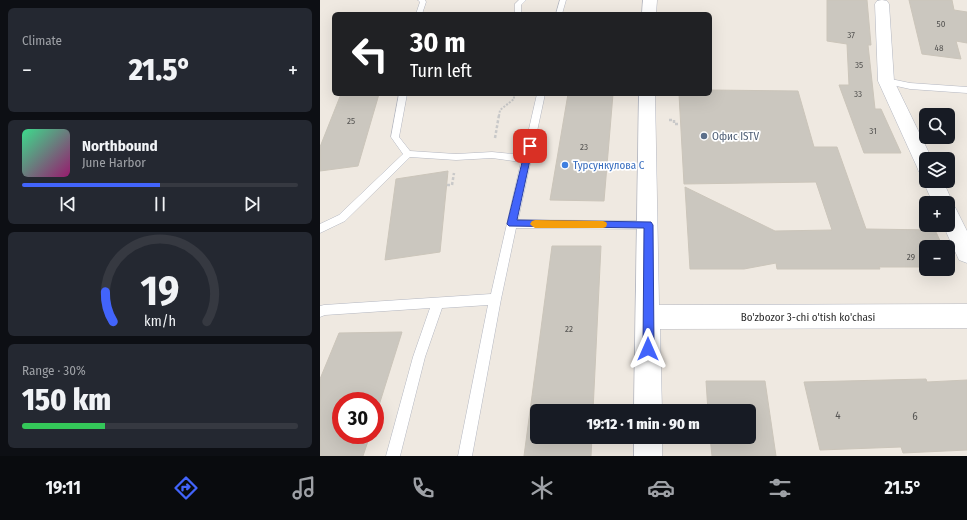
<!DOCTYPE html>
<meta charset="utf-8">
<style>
:root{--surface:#171b24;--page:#242831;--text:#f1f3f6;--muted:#9ea1a6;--line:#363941;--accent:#4264fb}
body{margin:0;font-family:"Fira Sans Condensed",sans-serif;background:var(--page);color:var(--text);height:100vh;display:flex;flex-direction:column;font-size:15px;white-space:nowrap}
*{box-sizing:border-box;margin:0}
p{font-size:13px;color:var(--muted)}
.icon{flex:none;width:22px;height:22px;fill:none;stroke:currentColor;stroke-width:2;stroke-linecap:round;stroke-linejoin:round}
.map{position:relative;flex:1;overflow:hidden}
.sheet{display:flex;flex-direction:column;gap:8px;padding:8px;background:#0d0f14;width:320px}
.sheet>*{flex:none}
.top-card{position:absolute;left:12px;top:12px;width:380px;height:84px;border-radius:6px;box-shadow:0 4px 16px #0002;background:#202124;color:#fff;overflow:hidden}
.buttons{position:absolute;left:599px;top:108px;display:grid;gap:8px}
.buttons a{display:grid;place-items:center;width:36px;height:36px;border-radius:6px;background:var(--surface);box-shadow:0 4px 16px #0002;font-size:20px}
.speed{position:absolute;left:12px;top:392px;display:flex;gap:8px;font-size:20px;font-weight:700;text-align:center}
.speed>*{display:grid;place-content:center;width:52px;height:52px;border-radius:50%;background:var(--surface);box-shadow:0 4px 16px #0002;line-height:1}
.speed .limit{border:6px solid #d22;background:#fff;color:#111}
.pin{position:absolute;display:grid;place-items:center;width:34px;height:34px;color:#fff;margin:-17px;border-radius:8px;box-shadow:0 2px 6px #0006}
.me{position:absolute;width:44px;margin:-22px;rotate:0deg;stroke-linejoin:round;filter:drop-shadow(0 0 3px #0008)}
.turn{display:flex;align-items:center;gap:14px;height:84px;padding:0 12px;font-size:18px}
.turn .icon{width:52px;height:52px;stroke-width:2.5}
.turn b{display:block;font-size:28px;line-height:34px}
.big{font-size:30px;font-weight:800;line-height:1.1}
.sheet .widget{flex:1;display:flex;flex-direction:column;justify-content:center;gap:6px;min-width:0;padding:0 14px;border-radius:6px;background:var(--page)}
.sheet .dial{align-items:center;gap:0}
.dial svg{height:104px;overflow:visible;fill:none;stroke:var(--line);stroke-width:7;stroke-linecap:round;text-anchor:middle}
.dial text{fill:var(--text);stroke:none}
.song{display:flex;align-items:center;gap:12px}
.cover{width:48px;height:48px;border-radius:6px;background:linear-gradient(135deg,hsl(150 70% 55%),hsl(320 70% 35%))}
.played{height:4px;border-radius:2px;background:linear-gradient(90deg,var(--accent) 50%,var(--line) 50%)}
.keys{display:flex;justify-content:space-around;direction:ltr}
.heat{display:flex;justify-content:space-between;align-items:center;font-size:22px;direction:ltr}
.charge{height:6px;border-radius:3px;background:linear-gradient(90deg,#34c759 30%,var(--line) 0)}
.trip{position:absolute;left:210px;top:404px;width:226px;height:40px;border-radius:6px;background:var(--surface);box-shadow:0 4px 16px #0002;font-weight:800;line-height:40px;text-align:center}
.tab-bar{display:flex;height:64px;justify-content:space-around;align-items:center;background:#090b0e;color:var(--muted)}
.tab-bar .icon{width:28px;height:28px}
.tab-bar .selected{color:var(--accent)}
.tab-bar b{font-size:18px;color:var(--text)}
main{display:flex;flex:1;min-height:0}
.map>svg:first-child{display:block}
.building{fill:#cbc7bf;stroke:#cbc5ba}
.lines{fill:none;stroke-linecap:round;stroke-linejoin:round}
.service-casing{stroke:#b4b7c1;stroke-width:1}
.minor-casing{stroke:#b4b7c1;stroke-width:1}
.path-far1{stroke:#c9c9c9;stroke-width:2;stroke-dasharray:2 1.5;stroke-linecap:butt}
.path{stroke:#c9c9c9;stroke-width:2.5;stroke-dasharray:3 2;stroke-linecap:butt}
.service{fill:#fff;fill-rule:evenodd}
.minor{fill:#fff;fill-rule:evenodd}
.route{fill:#4264fb;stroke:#2b41a3}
.slow{fill:#f59e0b}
.service-dot{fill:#5c6f8a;stroke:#fff;stroke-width:1.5}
.shop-dot{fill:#3f7fe0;stroke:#fff;stroke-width:1.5}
.labels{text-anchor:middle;stroke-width:3.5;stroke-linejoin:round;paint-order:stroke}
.number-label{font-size:9px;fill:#555452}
.service-label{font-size:11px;fill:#4e5e75;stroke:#fff;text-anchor:start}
.shop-label{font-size:11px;fill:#366cbe;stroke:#fff;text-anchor:start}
.street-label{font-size:11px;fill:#2e2e2e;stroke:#fff}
.near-number-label{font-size:11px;fill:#555452}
</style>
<main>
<section class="sheet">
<div class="widget"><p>Climate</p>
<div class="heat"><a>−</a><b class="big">21.5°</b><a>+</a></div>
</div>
<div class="widget">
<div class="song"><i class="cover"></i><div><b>Northbound</b><p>June Harbor</p></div></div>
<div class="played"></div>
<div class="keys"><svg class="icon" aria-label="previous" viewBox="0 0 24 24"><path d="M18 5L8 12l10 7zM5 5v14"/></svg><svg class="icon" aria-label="pause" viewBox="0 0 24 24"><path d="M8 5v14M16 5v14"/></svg><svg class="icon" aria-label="next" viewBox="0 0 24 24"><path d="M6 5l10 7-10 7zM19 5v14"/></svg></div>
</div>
<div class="widget dial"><svg viewBox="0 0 100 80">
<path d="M14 69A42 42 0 1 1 86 69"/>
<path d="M14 69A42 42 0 0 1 8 46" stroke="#4264fb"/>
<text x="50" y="56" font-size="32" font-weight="700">19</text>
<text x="50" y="72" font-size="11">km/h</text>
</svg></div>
<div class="widget"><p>Range · 30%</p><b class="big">150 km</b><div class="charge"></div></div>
</section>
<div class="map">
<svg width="647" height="456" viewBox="0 0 647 456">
<rect width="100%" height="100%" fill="#efe9e1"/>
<g class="building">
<path d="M507 0H547L551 45H548L555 109H561L581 153H544L519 85H529L527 44 507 41Z"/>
<path d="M589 0H632L634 10 647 12V43L636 41 641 59 602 54Z"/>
<path d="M390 90 478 91 494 147H517L546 229 615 230 623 247H606V267H559L560 269H457L456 263 424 269H370L365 187 455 231 512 230 496 182 364 184 359 94H390Z"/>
<path d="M21 94H59L38 166 0 171V147Z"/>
<path d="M248 94H293L284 201 230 200Z"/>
<path d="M128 171 120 252 65 260 76 179Z"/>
<path d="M232 246H281L273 411H217V437H272L271 456H204Z"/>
<path d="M82 332 55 418V401H21V435H50L43 456H0V379L19 333Z"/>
<path d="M606 379 607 382 647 380V450L583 453 581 447 500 450 484 382Z"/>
<path d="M386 381H445L456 456H392L390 437H429V411H388Z"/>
</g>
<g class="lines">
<g class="service-casing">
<g id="service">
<path d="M98 0H105L106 2 102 14H96L100 2Z"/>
<path d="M199 0H206L201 5V14H195V4Z"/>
<path d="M240 0H246L242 14H236Z"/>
<path d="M566 78 590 83 647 87V93L590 89 563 83 562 81Z"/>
<path d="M79 94H87L79 137 90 151 136 154 172 152 203 155 217 94H225L198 220 328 221 332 222 333 225 332 228 328 229 196 228 181 299 152 456H138L168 305 122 308 105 357 80 456H66L93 357 110 308 5 315 0 317V306L4 305 171 294 201 162 172 158 136 160 90 157 25 221 0 233V224L19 215 83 154 71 137Z"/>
</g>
</g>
<g class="minor-casing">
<g id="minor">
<path d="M323 0H337L336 14H322Z"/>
<path d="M562 0 567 1 569 4 574 81 612 159H606V174L599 172 597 167 558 81 555 4 557 1Z"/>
<path d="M319 94H335L339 305 647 304V328L340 329 342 411H314Z"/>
<path d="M606 176V181H623L633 203 632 206 635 207 647 231V263L639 260 623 225H628V203H613L603 181Z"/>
<rect x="314" y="437" width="28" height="19"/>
</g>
</g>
<path class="path-far1" d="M179 116 180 110 194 99V94"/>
<g class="path">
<path d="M349 120H354V124H360"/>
<path d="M175 138 179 115"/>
<path d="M127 185H132L134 173"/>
</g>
<use href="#service" class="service"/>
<use href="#minor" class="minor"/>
</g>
<path class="route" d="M210 143 213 146 197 220 331 222 333 225 334 349 332 353 328 354 324 353 323 349 324 228 189 226 187 224 206 146Z"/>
<path class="slow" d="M215 220 283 221 286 222 287 224 286 227 283 228H215L212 226 210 224 212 221Z"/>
<circle class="service-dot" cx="384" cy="136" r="4"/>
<circle class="shop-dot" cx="245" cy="165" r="4"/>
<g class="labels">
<g class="number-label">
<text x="621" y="27">50</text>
<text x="531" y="38">37</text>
<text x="619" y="51">48</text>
<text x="539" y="68">35</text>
<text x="538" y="97">33</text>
<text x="31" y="124">25</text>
<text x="553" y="134">31</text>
<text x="264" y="150">23</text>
<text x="591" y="260">29</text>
<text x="249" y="332">22</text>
</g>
<g class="service-label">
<text x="392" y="140">Офис ISTV</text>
</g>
<g class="shop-label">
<text x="253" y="169">Турсункулова С</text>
</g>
<g class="street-label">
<text x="488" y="321">Bo'zbozor 3-chi o'tish ko'chasi</text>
</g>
<g class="near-number-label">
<text x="518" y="419">4</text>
<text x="595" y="420">6</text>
</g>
</g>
</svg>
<div class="buttons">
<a><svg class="icon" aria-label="search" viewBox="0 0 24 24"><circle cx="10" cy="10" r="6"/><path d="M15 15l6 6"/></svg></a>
<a><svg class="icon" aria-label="layers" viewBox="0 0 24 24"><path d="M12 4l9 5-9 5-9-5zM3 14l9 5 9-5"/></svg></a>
<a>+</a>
<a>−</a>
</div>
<div class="speed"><div class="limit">30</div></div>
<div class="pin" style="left:210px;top:146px;background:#d93025"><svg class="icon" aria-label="arrive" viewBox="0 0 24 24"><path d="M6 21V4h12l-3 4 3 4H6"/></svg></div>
<svg class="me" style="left:328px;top:349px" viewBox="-20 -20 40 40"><path d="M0-17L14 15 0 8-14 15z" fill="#4264fb" stroke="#fff" stroke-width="4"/></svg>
<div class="trip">19:12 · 1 min · 90 m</div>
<div class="top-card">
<div class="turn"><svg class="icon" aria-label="left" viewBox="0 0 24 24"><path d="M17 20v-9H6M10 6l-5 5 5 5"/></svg><div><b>30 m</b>Turn left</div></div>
</div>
</div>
</main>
<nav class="tab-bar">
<b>19:11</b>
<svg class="icon selected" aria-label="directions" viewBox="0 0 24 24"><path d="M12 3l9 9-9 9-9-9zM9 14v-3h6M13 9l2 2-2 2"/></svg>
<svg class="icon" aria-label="music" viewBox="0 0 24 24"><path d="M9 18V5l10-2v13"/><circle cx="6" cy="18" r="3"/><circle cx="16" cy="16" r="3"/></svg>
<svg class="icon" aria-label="phone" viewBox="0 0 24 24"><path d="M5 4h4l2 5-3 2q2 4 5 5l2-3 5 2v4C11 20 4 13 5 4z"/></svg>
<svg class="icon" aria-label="climate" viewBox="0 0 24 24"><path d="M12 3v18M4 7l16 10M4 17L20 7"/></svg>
<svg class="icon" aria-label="car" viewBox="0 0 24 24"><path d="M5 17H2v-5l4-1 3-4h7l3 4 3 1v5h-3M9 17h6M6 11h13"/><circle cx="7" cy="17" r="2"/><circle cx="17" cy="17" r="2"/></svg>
<svg class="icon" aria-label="filters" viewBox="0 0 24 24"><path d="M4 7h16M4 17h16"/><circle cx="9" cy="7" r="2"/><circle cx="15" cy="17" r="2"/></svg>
<b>21.5°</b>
</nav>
